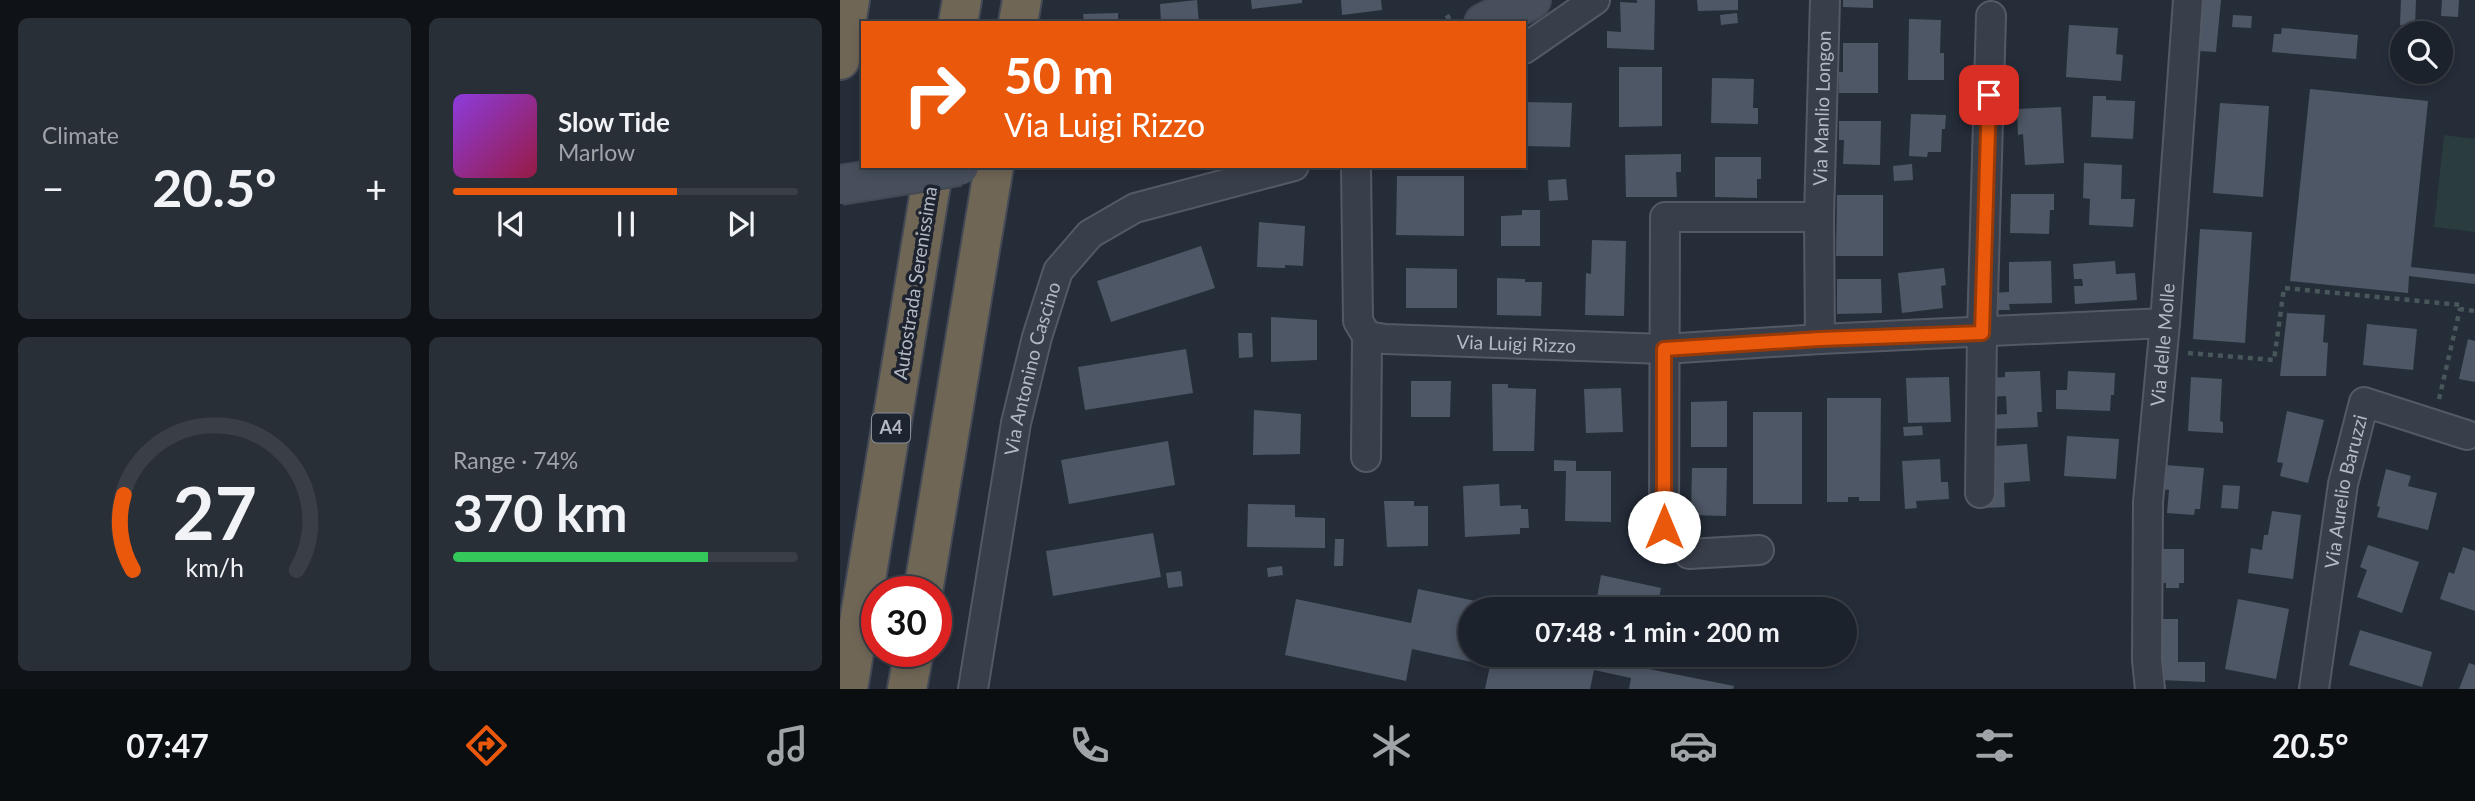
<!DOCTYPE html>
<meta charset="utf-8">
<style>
:root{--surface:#1c222b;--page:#292f37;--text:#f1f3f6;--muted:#a0a4a9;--line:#3a3f47;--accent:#ea580c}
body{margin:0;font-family:Lato,sans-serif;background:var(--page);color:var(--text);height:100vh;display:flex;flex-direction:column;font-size:26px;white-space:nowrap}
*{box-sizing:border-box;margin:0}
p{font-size:23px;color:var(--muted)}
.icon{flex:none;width:38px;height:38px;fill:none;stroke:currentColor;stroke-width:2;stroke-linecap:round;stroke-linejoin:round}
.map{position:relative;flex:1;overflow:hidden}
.drawer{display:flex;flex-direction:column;gap:18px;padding:18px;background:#0f1318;width:840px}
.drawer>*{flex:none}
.banner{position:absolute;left:21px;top:21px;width:665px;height:147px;border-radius:0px;box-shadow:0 4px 10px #0003,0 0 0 2px var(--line);background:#ea580c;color:#fff;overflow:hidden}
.tools{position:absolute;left:1550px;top:21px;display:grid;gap:14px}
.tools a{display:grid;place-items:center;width:63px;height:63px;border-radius:50%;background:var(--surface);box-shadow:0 4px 10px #0003,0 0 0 2px var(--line);font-size:35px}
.speed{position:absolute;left:21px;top:576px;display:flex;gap:14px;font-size:35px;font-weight:700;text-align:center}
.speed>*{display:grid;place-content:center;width:91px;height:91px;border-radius:50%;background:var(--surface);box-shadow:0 4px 10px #0003,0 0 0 2px var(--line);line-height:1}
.speed .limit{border:10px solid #d22;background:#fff;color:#111}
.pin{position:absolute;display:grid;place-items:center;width:60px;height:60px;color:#fff;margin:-30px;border-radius:14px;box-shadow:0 4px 10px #0006}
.me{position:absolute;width:77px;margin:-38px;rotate:0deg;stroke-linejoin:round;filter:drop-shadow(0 0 5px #0008)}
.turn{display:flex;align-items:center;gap:24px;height:147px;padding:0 28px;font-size:32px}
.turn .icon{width:91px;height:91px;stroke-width:2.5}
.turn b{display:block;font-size:49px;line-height:60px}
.big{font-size:52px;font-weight:700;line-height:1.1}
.drawer .card{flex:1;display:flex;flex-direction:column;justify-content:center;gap:10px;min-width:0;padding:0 24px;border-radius:10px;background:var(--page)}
.drawer .dial{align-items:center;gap:0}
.dial svg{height:182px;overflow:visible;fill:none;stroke:var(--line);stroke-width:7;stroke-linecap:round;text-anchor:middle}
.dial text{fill:var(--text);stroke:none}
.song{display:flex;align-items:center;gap:21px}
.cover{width:84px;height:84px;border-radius:10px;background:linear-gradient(135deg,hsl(270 70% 55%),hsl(340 70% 35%))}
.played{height:7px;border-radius:4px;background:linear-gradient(90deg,var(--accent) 65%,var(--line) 65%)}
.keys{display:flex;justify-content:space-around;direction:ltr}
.heat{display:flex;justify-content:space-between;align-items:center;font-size:38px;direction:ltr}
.charge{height:10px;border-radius:5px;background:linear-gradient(90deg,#34c759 74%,var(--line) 0)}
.drawer .tiles{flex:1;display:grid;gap:18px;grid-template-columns:repeat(2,1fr)}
.trip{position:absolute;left:618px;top:597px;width:399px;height:70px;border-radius:35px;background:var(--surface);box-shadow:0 4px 10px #0003,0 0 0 2px var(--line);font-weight:700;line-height:70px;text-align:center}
.dock{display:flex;height:112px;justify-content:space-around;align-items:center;background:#0b0e11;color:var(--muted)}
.dock .icon{width:49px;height:49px}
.dock .active{color:var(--accent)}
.dock b{font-size:32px;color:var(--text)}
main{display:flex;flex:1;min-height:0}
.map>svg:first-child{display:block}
.green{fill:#2a3c3d}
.building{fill:#4e5765}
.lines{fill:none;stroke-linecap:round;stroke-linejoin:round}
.street-casing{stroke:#545a65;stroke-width:32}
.secondary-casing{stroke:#424853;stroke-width:42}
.highway-casing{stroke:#444a55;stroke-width:42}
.path{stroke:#47575a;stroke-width:4.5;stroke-dasharray:5 5;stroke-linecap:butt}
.street{stroke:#383f4a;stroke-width:28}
.secondary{stroke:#474f5c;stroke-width:38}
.highway{stroke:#6f6656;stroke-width:38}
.secondary-bridge-casing{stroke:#424853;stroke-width:42;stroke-linecap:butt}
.secondary-bridge{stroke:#474f5c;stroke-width:38}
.route-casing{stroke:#983908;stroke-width:18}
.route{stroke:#ea580c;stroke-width:12}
.labels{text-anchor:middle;stroke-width:7;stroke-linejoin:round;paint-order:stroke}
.shield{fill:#1e242f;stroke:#878d98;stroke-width:2}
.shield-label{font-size:18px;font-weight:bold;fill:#b4bac5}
.street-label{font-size:19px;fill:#b4bac5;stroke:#1e242f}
</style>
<main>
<section class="drawer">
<div class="tiles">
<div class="card"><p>Climate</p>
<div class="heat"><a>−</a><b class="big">20.5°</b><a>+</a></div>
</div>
<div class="card">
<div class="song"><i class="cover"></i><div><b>Slow Tide</b><p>Marlow</p></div></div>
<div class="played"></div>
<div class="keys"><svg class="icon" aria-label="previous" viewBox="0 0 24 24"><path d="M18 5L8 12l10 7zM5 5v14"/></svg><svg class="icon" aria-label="pause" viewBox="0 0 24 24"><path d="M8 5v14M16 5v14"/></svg><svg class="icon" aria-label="next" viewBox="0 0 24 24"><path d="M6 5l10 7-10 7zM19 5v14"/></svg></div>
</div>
<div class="card dial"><svg viewBox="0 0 100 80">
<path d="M14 69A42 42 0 1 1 86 69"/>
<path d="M14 69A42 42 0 0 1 10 36" stroke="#ea580c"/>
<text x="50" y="56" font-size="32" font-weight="700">27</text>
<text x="50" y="72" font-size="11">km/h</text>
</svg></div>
<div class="card"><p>Range · 74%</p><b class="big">370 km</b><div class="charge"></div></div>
</div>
</section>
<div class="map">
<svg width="1635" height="689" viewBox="0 0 1635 689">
<rect width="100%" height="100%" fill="#252d39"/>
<path class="green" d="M1604 135 1635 139V232L1594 227Z"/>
<g class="building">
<path d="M357 0 359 23H321L320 4Z"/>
<path d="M411 0H462V3L412 9Z"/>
<path d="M501 0H541L542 10 502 15Z"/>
<path d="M797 0H815L814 50 767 48V31L781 32 780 2 797 3Z"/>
<path d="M857 0H898V10L858 11Z"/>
<path d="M1003 0H1033V8L1003 7Z"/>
<path d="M1363 0H1381L1376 52 1360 51Z"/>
<path d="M1561 0H1576L1575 26 1560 25Z"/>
<path d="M1602 0H1619L1618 17 1601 16Z"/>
<path d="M278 13V23H244L243 14Z"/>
<path d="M897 13 898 23 881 25 880 15Z"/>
<path d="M1393 15 1412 16 1411 28 1392 27Z"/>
<path d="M1069 19 1101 20 1100 53H1104V80H1068Z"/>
<path d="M1229 25 1278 28 1276 54 1283 55 1281 81 1226 77Z"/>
<path d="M1442 28 1518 35 1516 59 1432 52 1434 34H1441Z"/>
<path d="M1003 43H1038V93H999V72H1003Z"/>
<path d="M779 67H822V126L779 127Z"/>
<path d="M872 78 914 79 913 108H918V124L871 123Z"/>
<path d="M1470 89 1588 101 1571 267 1635 274V284L1569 276 1568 293 1450 281Z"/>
<path d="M1253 96H1266V100L1295 101 1293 139 1251 137Z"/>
<path d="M684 102 732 103 730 147 684 146Z"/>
<path d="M1380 103 1429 106 1423 197 1373 193Z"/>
<path d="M1221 107 1224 163 1185 165 1183 134 1178 135 1177 109Z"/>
<path d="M1071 114 1106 115 1105 129H1102L1101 152H1088L1087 157 1069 156Z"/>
<path d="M999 121H1041L1040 165 1003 164 1004 140H999Z"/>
<path d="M841 154V172H836L837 197H786L785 155Z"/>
<path d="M875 157H921V179H917V198L875 197Z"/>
<path d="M1244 163 1282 165 1281 199H1295L1293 227 1249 225 1250 199 1243 198Z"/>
<path d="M1072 164 1073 180 1054 181 1053 166Z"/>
<path d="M557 176H624V236L556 235Z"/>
<path d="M726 179 728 200 709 201 708 180Z"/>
<path d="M1171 194H1214V210H1210L1209 234 1170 233Z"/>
<path d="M997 195H1043V256H996Z"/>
<path d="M682 210H700V246H661V216L682 215Z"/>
<path d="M419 222 465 226 463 266 445 265V268L417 267Z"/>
<path d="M1360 229 1412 232 1405 343 1353 339Z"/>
<path d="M752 240 786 241 784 316 745 315 746 273 751 274Z"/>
<path d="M361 246 375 288 271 322 257 281Z"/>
<path d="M1211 261 1212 303 1169 304 1170 310H1152V293L1169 292V262Z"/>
<path d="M1275 261 1276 274 1295 273 1297 300 1235 304 1234 286H1243L1242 279H1234L1233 264Z"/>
<path d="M566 268 617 269V308H566Z"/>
<path d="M1104 268 1106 285 1101 286 1103 308 1062 313 1058 273Z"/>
<path d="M657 278 685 279V282H702L701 316 657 315Z"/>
<path d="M997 279H1041L1042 313 997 314Z"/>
<path d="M1447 313 1485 315 1483 342 1488 343 1486 376H1440Z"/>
<path d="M431 317 477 320V360L431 362Z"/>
<path d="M1527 324 1577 329 1573 370 1523 365Z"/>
<path d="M398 333H412L413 357 399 358Z"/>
<path d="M1628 339 1635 341V382L1619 379Z"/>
<path d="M346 349 353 393 245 410 238 367Z"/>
<path d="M1200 371 1202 412H1197L1198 427 1150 429 1149 415 1167 414 1166 396 1149 397 1148 378 1165 377V372Z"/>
<path d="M1228 371 1275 373 1274 395H1271L1270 411 1216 409V390H1227Z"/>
<path d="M1109 377 1111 422 1068 423 1066 378Z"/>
<path d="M1351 377 1382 379 1380 421 1383 422V433L1348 431Z"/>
<path d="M571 381H611L610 417H571Z"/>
<path d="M652 384H668V388L696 389 694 451H653Z"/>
<path d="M781 388 783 432 746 433 744 389Z"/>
<path d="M987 398H1041L1040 501H1019V497H1008V502H987Z"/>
<path d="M887 401V447H851V402Z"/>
<path d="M414 410 461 414 460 454 413 455Z"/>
<path d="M1447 411 1484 420 1468 483 1440 476 1443 463 1437 462Z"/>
<rect x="913" y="412" width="49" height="92"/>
<path d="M1082 426 1083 435 1064 436 1063 427Z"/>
<path d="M1227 436 1279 439 1276 479 1224 476Z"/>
<path d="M328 441 335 485 229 504 221 460Z"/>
<path d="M1187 444 1190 481 1164 483 1165 507 1145 508 1150 463 1155 462 1154 446Z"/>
<path d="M1100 459 1101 482H1108L1109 499 1076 501 1077 508 1065 509 1062 461Z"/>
<path d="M714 460 736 461V471H771V522L725 521 726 471H714Z"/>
<path d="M1325 465 1364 468 1360 509H1355L1354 515 1327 513 1329 490 1321 489Z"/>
<path d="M852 468H887L886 516 851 515Z"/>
<path d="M1546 469 1571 476 1568 486 1597 493 1588 530 1537 517 1540 507 1537 506Z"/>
<path d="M659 484 660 506 681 505V509H688L689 528H680V534L625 537 623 486Z"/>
<path d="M1383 485 1400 486 1398 509 1381 508Z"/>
<path d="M544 501H574V506H588V546L547 547Z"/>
<path d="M408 504 455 505V517L485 518V548L407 547Z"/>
<path d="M1432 511 1461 515 1453 579 1408 573 1411 548 1422 550 1424 535H1428Z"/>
<path d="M313 533 321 577 213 596 206 551Z"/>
<path d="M495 539H504L503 566H494Z"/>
<path d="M1528 545 1579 562 1562 613 1517 597 1527 570 1520 567Z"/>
<path d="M1623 547 1635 551V611L1600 599 1609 572 1614 574Z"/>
<path d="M1313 549H1344V583H1339V588H1326V583H1313Z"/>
<path d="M442 566 443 575 428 577 427 568Z"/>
<path d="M341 571 343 586 328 588 326 573Z"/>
<path d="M761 575 821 588 817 609H755Z"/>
<path d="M578 589 669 608 630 609V654H807L804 668 894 686 893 689H789L791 678 754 670 750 689H645L650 666 572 649 566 681 445 655 456 599 571 623Z"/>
<path d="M1398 599 1449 609 1436 679 1385 669Z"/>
<path d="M1313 619H1338V662H1365V682L1320 680Z"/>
<path d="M1520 630 1592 652 1582 687 1509 665Z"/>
<path d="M1629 663 1635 665V689H1619Z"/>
</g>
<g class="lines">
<g class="street-casing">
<g id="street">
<path d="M684 49 755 0"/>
<path id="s1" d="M516 166 518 321 527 336 545 339 824 349 980 339 1325 323"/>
<path id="s2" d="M980 339 979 217 985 0"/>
<path d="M526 457 527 336"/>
<path d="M1140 493 1142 333 1151 16"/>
<path d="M919 550 849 554 824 527 825 217H979"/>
<path id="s3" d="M133 689 176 423 197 337 218 271 250 234 295 208 454 166"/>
<path id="s4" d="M1310 689 1307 660 1308 502 1325 323 1348 0"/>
<path id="s5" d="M1474 689 1503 484 1524 402 1627 435"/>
</g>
</g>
<g class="secondary-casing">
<path id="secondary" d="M644 23 691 0"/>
</g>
<g class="highway-casing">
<g id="highway">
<path d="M118 23 122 0"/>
<path d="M178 23 182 0"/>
<path d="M0 60 10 0"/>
<path d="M83 592 154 166"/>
<path d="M8 689 94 166"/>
<path d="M67 689 74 651"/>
</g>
</g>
<g class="path">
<path d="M597 23 614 14"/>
<path d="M1348 353 1434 360 1444 288 1621 305 1620 309 1635 311"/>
<path d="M1599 399 1620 309"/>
</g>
<use href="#street" class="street"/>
<use href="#secondary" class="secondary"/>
<use href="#highway" class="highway"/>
<g class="secondary-bridge-casing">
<path id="secondary-bridge" d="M0 185 119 166"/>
</g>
<use href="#secondary-bridge" class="secondary-bridge"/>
</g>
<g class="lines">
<g class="route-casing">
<path id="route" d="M824 527V349L980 339 1142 333 1149 95"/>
</g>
<use href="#route" class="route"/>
</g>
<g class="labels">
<rect class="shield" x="32" y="413.5" width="38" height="29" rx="5"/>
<g class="shield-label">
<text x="51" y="434">A4</text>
</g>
<g class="street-label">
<text dy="7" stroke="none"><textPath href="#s2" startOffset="231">Via Manlio Longon</textPath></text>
<text transform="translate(75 283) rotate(-81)" y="7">Autostrada Serenissima</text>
<text dy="7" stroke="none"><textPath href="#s1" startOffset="322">Via Luigi Rizzo</textPath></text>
<text dy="7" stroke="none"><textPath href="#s4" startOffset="345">Via delle Molle</textPath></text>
<text dy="7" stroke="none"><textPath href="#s3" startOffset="326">Via Antonino Cascino</textPath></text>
<text dy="7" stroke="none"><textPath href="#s5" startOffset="200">Via Aurelio Baruzzi</textPath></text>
</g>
</g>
</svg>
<div class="tools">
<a><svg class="icon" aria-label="search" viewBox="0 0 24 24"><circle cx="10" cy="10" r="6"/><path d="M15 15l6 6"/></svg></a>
</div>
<div class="speed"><div class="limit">30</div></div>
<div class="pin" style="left:1149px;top:95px;background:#d93025"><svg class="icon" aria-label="arrive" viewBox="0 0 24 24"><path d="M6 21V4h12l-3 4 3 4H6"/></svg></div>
<svg class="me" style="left:824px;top:527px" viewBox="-20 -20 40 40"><circle r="19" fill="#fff"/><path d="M0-13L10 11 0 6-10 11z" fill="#ea580c"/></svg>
<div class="trip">07:48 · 1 min · 200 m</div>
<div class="banner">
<div class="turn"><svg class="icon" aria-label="right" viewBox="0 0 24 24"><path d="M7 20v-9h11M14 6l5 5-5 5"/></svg><div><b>50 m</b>Via Luigi Rizzo</div></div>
</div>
</div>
</main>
<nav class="dock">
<b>07:47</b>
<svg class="icon active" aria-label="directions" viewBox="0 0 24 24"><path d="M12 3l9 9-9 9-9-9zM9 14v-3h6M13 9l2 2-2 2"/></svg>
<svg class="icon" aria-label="music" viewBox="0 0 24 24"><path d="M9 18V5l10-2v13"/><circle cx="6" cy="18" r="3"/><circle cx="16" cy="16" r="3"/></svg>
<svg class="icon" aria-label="phone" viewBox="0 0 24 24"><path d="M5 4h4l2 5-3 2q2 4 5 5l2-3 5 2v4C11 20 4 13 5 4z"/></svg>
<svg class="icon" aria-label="climate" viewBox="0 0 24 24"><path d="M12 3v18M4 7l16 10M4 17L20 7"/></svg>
<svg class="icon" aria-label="car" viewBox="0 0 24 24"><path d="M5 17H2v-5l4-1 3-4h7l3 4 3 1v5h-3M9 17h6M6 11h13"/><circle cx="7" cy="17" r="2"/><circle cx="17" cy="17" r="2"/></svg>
<svg class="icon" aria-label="filters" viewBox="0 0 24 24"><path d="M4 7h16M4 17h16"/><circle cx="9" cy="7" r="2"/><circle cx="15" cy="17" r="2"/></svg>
<b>20.5°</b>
</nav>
